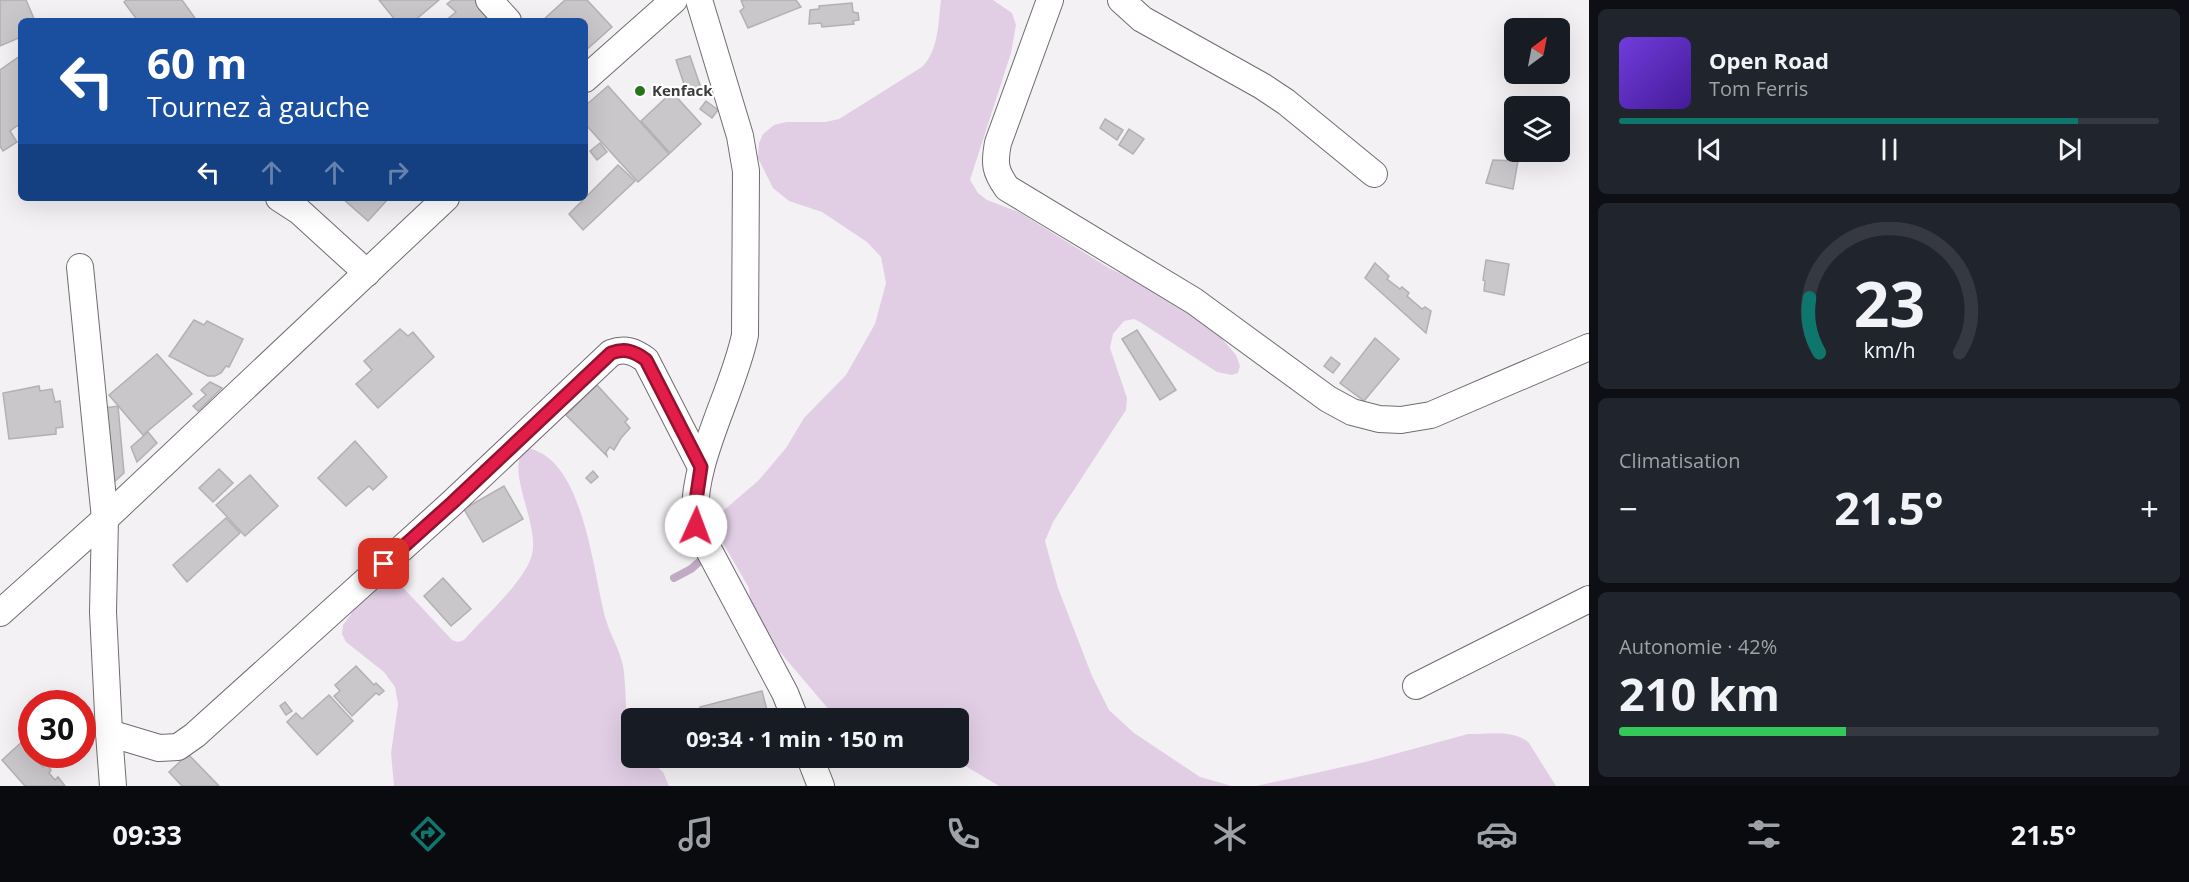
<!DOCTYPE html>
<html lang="fr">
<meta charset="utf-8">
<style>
:root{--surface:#171b24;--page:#20242c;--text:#f1f3f6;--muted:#9ea1a6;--line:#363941;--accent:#0f766e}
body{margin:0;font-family:"Open Sans",sans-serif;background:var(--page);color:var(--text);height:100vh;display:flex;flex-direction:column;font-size:22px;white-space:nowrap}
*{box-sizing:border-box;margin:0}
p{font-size:20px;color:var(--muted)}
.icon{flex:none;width:33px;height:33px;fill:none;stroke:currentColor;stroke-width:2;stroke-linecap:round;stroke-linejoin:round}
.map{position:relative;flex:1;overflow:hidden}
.details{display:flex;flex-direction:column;gap:9px;padding:9px;background:#0d0f14;width:600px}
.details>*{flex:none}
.banner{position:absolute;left:18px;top:18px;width:570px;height:183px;border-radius:9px;box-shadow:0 6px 24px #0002;background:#1a4fa0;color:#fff;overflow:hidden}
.needle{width:39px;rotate:32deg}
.buttons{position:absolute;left:1504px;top:18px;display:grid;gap:12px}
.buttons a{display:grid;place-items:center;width:66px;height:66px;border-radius:9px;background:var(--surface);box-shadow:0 6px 24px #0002;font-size:30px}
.speed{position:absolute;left:18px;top:690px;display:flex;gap:12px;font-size:30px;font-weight:700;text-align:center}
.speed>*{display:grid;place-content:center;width:78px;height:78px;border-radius:50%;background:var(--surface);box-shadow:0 6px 24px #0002;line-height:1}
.speed .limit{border:9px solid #d22;background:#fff;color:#111}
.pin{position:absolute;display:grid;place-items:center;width:51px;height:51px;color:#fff;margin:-26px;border-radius:12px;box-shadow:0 3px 9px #0006}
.me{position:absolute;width:66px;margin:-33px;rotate:2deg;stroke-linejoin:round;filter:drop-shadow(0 0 4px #0008)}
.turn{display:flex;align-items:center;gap:21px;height:126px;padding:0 30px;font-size:27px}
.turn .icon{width:78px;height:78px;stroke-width:2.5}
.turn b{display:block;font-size:42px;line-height:51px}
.lanes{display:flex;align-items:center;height:57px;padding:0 30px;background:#0003;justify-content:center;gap:30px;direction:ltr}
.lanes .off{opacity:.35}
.big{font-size:45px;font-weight:700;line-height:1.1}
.details .tile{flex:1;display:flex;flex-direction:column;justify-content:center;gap:9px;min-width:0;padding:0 21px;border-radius:9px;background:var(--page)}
.details .dial{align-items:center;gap:0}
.dial svg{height:156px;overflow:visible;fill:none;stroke:var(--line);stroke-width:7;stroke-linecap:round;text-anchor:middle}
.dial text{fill:var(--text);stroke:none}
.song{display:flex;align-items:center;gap:18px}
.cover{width:72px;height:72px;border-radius:9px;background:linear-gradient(135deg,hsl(260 70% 55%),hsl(260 70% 35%))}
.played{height:6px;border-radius:3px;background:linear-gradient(90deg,var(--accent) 85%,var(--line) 85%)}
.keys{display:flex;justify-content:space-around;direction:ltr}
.heat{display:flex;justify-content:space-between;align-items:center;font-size:33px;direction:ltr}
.charge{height:9px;border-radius:4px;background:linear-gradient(90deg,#34c759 42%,var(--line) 0)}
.trip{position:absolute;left:621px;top:708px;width:348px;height:60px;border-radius:9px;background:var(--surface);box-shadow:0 6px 24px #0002;font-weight:700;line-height:60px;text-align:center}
.menu{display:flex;height:96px;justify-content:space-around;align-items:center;background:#090b0e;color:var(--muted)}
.menu .icon{width:42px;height:42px}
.menu .selected{color:var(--accent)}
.menu b{font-size:27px;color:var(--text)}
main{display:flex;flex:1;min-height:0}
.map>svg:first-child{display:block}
.green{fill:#e1cee5}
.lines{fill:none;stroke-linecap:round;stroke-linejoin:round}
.stream{stroke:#c0aac4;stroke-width:8}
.building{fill:#cac7cb;stroke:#b3b0b4;stroke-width:1.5}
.street-casing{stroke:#706d71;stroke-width:28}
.street{stroke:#fff;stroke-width:26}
.route-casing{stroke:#92132f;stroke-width:15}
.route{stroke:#e11d48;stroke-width:10}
.poi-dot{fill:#27741b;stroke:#fff;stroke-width:2}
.labels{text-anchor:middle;stroke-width:4.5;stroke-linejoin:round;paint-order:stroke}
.poi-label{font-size:15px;font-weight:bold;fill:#3c3b3c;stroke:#fff;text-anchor:start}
</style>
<main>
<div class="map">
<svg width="1589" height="786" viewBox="0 0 1589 786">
<rect width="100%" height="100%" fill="#f4f1f5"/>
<g class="green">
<path d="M941 0H993L1012 13 1016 25 1011 53 970 180 978 193 987 200 1019 212 1109 268 1180 303 1217 333 1236 355 1240 366 1238 373 1232 375 1217 372 1140 322 1134 319 1124 321 1113 334 1110 348 1127 398 1126 410 1053 522 1045 541 1058 588 1092 676 1109 710 1134 733 1200 777 1232 786H999L952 758H958V718H836L756 624 752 617 749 588 720 538 718 524 723 511 759 480 786 448 804 418 846 375 875 324 886 283 881 257 867 242 822 212 789 201 773 188 758 158 759 143 763 134 774 125 786 122H825L839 119 922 67C939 50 938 23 941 0Z"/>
<path d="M531 449C585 463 593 575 606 620 611 637 622 653 624 672 626 692 626 712 627 732L631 739 632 758H648L663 772 669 786H394L391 753 398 704 395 687 384 672 346 642 342 634 343 625 373 584 387 574 395 579 452 640 458 642 464 640C483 618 521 585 531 558 542 528 506 474 523 451Z"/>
<path d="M1468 734C1487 734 1515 729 1529 743L1556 786H1256L1365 762Z"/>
</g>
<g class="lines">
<path class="stream" d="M674 578 691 569 707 555"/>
</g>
<g class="building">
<path d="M0 0H26L35 21H21V37L0 46Z"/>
<path d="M126 0H182L197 21H138L124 2Z"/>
<path d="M379 0H439L414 21H396Z"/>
<path d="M452 0H477L490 14 482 21H445L456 12 447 4Z"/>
<path d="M565 0H587L612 27 585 51V21H542Z"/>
<path d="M741 0H796L801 7 748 28 740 11 744 8Z"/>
<path d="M852 3 853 12 858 13 859 20 853 21 854 24 822 27 821 23 809 24 810 10 819 9V6Z"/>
<path d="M20 56 21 123 10 131 17 142 3 151 0 146V70Z"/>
<path d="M690 56 701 88 687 93 676 60Z"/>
<path d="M608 86 669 154 638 182 585 124V106Z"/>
<path d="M672 92 701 124 670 153 641 121Z"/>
<path d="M706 101 718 110 712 118 700 109Z"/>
<path d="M1105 119 1123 130 1117 140 1100 128Z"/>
<path d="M1129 129 1144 139 1133 154 1119 145Z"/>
<path d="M600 143 607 152 597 160 590 151Z"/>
<path d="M1493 160 1518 161 1513 189 1486 183Z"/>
<path d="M618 165 635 181 583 230 569 214Z"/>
<path d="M342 198H389L368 221Z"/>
<path d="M1486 260 1509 264 1504 295 1484 291 1485 281 1483 280Z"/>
<path d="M1375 263 1389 276 1387 279 1400 289 1402 287 1409 293 1407 296 1422 309 1425 307 1431 311 1426 333 1365 278Z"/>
<path d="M194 320 204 325 207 321 243 339 229 367 226 366 221 373 215 376H208L169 356Z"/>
<path d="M400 329 408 336 413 332 434 357 378 408 356 384 372 370 364 361Z"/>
<path d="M1137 330 1176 390 1160 400 1122 339Z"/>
<path d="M1375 338 1399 359 1364 401 1340 383Z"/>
<path d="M157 354 192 394 143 435 109 395Z"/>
<path d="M1331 357 1340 364 1333 373 1324 366Z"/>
<path d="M210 382 222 388 198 411 193 406 206 395 201 390Z"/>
<path d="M597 385 628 419 625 422 630 428 621 438 614 450 610 447 606 452 607 456 566 415Z"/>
<path d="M39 386 40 391 52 389 55 402 60 401 63 427 56 428V434L9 439 3 393Z"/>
<path d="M118 406 124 473 112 484 105 408Z"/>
<path d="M148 432 157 443 137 462 131 447Z"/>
<path d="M355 441 387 477 373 490 369 486 346 506 318 478Z"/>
<path d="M219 469 233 483 213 502 199 488Z"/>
<path d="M593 471 598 477 591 483 586 478Z"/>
<path d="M250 475 278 506 245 536 216 505Z"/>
<path d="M504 486 523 519 483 542 464 509Z"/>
<path d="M226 518 240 533 187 582 173 565Z"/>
<path d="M443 578 471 609 451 626 424 596Z"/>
<path d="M356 666 374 685 376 683 384 691 379 695 376 693 352 716 334 696 340 691 335 685Z"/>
<path d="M762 691 769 718H703L700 707Z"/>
<path d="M329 695 353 721 317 755 287 722 296 713 302 719Z"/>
<path d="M285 702 292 711 286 715 280 706Z"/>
<path d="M24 740 32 747V754H38L40 756 36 760 43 767 46 764 51 770 49 773 55 780 58 777 65 786H25L2 760Z"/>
<path d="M188 754 219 786H182L169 772Z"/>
</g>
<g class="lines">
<g class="street-casing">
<g id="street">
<path d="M489 0 508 21"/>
<path d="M699 0 740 136 746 171 745 335C733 394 688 466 696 526L785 693 795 718"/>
<path d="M1050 0 998 143C994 164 995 171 1007 188L1194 301 1328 399 1352 412 1379 419 1401 420 1431 415 1589 347"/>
<path d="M1121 0 1142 19 1262 86 1286 102 1374 174"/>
<path d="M585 79 674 0"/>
<path d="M279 198 299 211 367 273"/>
<path d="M80 267 105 519 103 612 109 733 113 786"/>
<path d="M0 613 105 519 446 198"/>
<path d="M1416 686 1589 599"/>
<path d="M109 733 159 748 178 747 195 735 452 503 611 353C625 348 634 351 646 360L701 467"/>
<path d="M810 758 821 786"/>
</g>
</g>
<use href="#street" class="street"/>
</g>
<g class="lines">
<g class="route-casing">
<path id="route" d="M384 564 452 503 611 353C625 348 634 351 646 360L701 467 694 514 696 526"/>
</g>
<use href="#route" class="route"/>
</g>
<circle class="poi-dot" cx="640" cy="91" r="6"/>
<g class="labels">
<g class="poi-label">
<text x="652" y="96">Kenfack</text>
</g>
</g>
</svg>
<div class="buttons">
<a><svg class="needle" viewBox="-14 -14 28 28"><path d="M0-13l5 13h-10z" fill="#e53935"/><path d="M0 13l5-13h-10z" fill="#9ea1a6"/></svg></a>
<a><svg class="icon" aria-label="layers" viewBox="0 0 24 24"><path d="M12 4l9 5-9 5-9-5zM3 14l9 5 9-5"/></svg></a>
</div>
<div class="speed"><div class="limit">30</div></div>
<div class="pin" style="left:384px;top:564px;background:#d93025"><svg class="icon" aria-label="arrive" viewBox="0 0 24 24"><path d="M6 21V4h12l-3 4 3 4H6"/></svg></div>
<svg class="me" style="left:696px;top:526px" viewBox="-20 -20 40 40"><circle r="19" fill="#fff"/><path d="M0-13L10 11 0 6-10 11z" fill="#e11d48"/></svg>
<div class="trip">09:34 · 1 min · 150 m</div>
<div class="banner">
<div class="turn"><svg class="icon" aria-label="left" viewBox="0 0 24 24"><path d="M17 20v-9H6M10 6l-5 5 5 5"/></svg><div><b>60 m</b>Tournez à gauche</div></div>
<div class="lanes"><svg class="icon" aria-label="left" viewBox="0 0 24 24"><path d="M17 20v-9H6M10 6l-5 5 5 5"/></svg><svg class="icon off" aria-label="ahead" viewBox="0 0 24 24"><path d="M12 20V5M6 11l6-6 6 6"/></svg><svg class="icon off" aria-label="ahead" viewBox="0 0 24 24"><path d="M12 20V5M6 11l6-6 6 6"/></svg><svg class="icon off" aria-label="right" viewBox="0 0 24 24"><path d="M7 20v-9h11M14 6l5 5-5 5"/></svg></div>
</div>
</div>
<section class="details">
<div class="tile">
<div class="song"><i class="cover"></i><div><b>Open Road</b><p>Tom Ferris</p></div></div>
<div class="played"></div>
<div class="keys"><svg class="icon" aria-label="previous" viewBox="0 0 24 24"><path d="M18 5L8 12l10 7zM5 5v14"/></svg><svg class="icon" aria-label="pause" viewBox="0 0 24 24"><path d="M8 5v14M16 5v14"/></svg><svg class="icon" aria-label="next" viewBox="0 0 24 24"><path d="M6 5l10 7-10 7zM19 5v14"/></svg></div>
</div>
<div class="tile dial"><svg viewBox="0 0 100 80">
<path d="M14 69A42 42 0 1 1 86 69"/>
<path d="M14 69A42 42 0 0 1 9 41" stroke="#0f766e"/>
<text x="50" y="56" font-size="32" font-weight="700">23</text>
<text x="50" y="72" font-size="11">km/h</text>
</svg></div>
<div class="tile"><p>Climatisation</p>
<div class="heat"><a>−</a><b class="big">21.5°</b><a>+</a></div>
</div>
<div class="tile"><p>Autonomie · 42%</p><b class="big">210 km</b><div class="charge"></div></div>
</section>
</main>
<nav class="menu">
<b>09:33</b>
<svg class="icon selected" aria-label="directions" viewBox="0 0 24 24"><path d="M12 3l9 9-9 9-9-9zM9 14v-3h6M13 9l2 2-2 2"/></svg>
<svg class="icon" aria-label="music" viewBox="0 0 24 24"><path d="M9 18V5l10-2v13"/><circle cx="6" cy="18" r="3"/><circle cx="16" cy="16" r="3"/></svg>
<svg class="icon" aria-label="phone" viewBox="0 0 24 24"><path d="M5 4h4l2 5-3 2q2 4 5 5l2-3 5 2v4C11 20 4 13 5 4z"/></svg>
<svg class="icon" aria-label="climate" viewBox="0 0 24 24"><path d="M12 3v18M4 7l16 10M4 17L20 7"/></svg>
<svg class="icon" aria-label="car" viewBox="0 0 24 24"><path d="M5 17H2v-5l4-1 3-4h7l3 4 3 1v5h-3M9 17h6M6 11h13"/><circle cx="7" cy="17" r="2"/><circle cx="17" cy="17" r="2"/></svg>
<svg class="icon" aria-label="filters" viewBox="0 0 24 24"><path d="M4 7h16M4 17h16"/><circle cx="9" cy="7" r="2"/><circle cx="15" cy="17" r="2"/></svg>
<b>21.5°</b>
</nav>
